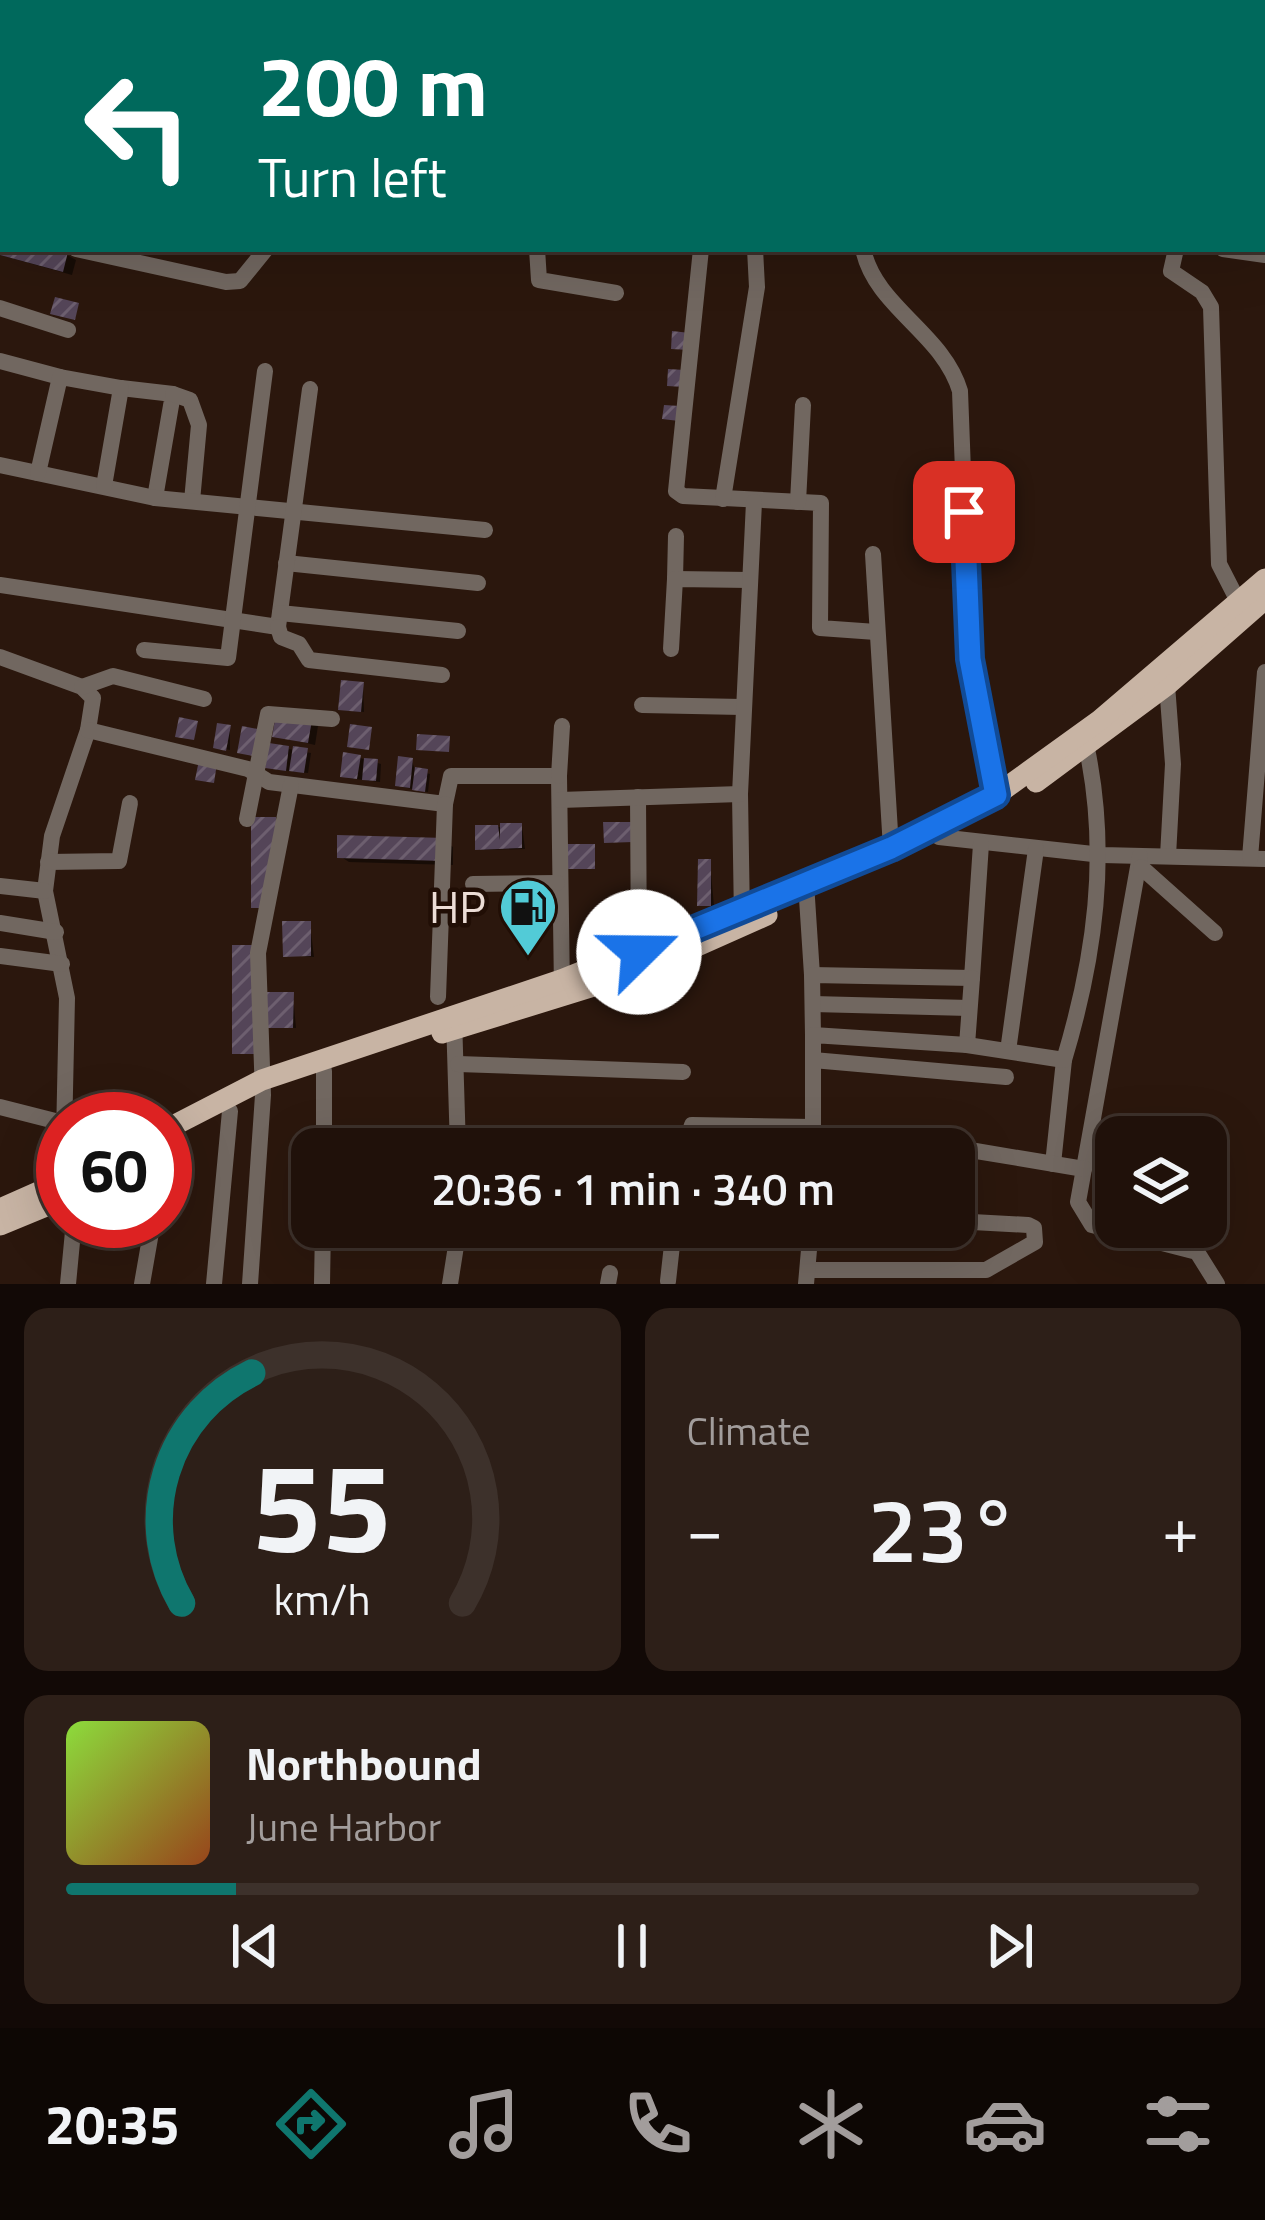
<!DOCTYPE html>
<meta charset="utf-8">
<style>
:root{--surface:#20110a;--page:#2d1f18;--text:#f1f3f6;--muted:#a29d9c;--line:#3d312b;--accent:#0f766e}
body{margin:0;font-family:"Titillium Web",sans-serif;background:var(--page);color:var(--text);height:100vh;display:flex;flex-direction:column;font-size:45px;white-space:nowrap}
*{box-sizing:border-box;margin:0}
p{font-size:39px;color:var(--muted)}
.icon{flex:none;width:66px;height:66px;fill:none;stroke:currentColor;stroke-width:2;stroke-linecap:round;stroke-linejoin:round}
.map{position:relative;height:1284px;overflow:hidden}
.panel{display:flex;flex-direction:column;gap:24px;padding:24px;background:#120906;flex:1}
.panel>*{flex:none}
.banner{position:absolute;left:0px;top:0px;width:1266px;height:252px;box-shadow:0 12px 48px #0002,0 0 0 3px var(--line);background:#00695c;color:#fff;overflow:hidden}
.fabs{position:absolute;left:1095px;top:1116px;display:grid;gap:24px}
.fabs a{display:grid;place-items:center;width:132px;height:132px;border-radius:24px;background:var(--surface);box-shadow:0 12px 48px #0002,0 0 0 3px var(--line);font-size:60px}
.speed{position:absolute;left:36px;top:1092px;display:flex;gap:24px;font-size:60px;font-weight:700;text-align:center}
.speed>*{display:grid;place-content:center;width:156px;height:156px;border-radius:50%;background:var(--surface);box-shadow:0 12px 48px #0002,0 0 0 3px var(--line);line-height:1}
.speed .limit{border:18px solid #d22;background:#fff;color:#111}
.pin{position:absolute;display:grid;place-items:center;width:102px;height:102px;color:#fff;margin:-51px;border-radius:24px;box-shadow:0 6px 18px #0006}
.me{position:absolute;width:132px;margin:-66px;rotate:68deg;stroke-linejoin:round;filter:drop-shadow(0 0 9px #0008)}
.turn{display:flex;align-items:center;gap:42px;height:252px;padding:0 60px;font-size:54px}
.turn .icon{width:156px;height:156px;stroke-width:2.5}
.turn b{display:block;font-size:84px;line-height:102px}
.big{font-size:90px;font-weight:600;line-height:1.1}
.panel .widget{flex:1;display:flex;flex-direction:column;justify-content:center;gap:18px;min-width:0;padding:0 42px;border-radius:24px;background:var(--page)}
.panel .dial{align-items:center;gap:0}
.dial svg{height:312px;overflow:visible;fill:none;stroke:var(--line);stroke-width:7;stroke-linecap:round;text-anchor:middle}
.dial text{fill:var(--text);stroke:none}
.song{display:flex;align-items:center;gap:36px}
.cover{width:144px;height:144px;border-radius:18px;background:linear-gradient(135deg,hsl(90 70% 55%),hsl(20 70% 35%))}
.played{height:12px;border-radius:6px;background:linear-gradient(90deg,var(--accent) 15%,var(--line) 15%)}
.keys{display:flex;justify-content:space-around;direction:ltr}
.heat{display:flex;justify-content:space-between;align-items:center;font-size:66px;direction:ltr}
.panel .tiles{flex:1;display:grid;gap:24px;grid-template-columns:1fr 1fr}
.widget:last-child{grid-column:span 2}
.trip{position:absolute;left:291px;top:1128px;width:684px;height:120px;border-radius:24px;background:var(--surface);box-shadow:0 12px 48px #0002,0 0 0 3px var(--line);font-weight:600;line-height:120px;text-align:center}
.tab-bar{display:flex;height:192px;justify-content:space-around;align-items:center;background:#0d0704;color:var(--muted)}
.tab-bar .icon{width:84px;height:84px}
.tab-bar .active{color:var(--accent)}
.tab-bar b{font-size:54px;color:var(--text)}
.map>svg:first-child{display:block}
.shadow{fill:#0007}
.building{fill:url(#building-hatch)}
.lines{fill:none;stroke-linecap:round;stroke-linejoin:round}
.minor{stroke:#716760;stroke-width:16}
.major{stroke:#c8b4a4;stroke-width:21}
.route-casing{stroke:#114b97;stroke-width:30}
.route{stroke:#1a73e8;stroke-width:21}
.labels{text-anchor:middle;stroke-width:9;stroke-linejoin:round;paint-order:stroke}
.poi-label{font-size:45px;fill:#ecddd6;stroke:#210e05;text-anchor:end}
</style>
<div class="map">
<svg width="1265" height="1284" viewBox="0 0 1265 1284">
<defs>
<pattern id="building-hatch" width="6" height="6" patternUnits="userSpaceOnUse" patternTransform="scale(3)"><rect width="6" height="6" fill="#544558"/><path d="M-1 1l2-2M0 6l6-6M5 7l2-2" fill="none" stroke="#6d5f6f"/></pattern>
</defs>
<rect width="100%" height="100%" fill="#2b170d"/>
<g class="shadow">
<path d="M423 0H464L422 3Z"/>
<path d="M0 236 3 249 67 255 76 260 72 275 0 255Z"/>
<path d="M363 685 364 712 345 710Z"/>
<path d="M311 723 318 726 315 745 276 736Z"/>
<path d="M230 728V750L219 748Z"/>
<path d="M289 749 311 753 308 773 272 769Z"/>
<path d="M360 758 381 764 380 782 347 778Z"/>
<path d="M412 761 415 770 430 774 428 792 402 787Z"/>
<path d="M478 828 522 826 525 849 481 850Z"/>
<path d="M444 841 453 847V865L349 862 340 856Z"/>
<path d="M710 862 714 906H704L700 904Z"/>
<path d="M310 924 314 957 286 955Z"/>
<path d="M293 995 296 1028 269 1026Z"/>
</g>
<g class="building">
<path d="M0 249H57L68 252 63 272 0 255Z"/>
<path d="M55 297 79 303 75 320 50 314Z"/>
<path d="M672 331 690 333 689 350 671 349Z"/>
<path d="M668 369 685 370 684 387 667 386Z"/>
<path d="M664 405 680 406 679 421 662 419Z"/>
<path d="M341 680 364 682 361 712 338 710Z"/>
<path d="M276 714 312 720 308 743 272 737Z"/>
<path d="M179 717 198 721 194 740 175 737Z"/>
<path d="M217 723 231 725 226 751 213 748Z"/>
<path d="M350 724 372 727 369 750 347 747Z"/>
<path d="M242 726 258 729 253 756 237 753Z"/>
<path d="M417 734 450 736 449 752 416 750Z"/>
<path d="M269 743 289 746 286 771 265 768Z"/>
<path d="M293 746 308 748 304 773 289 771Z"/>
<path d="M343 752 361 755 357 779 340 777Z"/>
<path d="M398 756 413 758 410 788 395 786Z"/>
<path d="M364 758 378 759 376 781 362 780Z"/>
<path d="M199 760 217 763 214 783 195 780Z"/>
<path d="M415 767 428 769 425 792 412 790Z"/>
<path d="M251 817H276L275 908H251Z"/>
<path d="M603 822H633V842L604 843Z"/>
<path d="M500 823H522V848L475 850V825H498L500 840Z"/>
<path d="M337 835 445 838 444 861 337 858Z"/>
<rect x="565" y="844" width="30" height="25"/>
<path d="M698 859H711V906H697Z"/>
<path d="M282 921H311V956L283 957Z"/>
<rect x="232" y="945" width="24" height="109"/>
<path d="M266 992H294L293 1028H266Z"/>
</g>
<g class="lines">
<g class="minor">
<path d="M274 3V0"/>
<path d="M412 3 413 0"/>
<path d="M558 3 559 0"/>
<path d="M690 3V0"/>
<path d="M0 50 3 51"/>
<path d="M0 142 3 143"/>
<path d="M0 230 3 231"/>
<path d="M76 249 226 282 240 281 266 249"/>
<path d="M537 249 539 280 616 293"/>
<path d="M701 249 676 491 683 496 821 503 820 628 876 632"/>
<path d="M863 249C875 307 943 333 960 391L970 659 996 795"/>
<path d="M1176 249 1171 271 1202 292 1211 307 1219 564 1239 603"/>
<path d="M1223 249 1265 255"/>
<path d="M0 308 68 330"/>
<path d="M0 361 60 377"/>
<path d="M121 388 173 394 155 498"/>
<path d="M173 394 190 400 199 425 192 501"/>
<path d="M0 465 155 498 485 530"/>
<path d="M38 473 60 377 121 388 104 486"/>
<path d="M723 499 757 287 755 249"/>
<path d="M798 502 803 405"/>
<path d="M873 554 891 848"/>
<path d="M286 563 478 583"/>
<path d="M675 579 676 536"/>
<path d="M0 585 278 627 310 389"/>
<path d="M280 613 458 631"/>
<path d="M278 627 281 637 299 644 309 660 442 675"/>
<path d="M671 649 675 579 750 580"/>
<path d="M144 650 228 658 265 371"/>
<path d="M0 657 82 687 93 698 88 730 52 836 45 891 67 998 63 1184"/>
<path d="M1167 685 1173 764 1168 856"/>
<path d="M82 687 113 676 204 699"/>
<path d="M642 705 742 707"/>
<path d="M88 730 248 769 269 782 445 804 451 776H559L562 990"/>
<path d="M559 776 562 726"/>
<path d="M740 794 742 919"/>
<path d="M638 797 639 958"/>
<path d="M560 800 740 794 754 502"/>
<path d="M247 819 268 714 332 719"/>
<path d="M928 829 939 837 1102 855 1265 859"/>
<path d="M1140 856 1078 1202 1092 1225 1197 1252 1217 1284"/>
<path d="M1250 858 1265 672"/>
<path d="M48 862 119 861 130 803"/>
<path d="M1141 867 1215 933"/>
<path d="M806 883 812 975"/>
<path d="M473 884 557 883"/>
<path d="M0 886 45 891"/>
<path d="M0 923 56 932"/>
<path d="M0 956 62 964"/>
<path d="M438 997 445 804"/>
<path d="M813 1004 969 1008"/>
<path d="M454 1018 458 1149"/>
<path d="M813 1035 812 975 972 978 981 844"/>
<path d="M967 1045 972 978"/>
<path d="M1008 1051 1036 849"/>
<path d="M813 1060 1006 1077"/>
<path d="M458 1064 683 1072"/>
<path d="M0 1107 63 1123"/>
<path d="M324 1149V1071"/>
<path d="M684 1149 692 1125 813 1127"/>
<path d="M1053 1164 1064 1060"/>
<path d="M1084 1169 952 1147 813 1144V1035L967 1045 1064 1060C1095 957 1109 855 1087 749"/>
<path d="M808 1270H986L1035 1242 1034 1228 1028 1225 954 1221"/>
<path d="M668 1281 674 1227"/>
<path d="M68 1284 74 1221"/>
<path d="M142 1284 153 1221"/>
<path d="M214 1284 230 1111"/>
<path d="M250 1284 263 1095 258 953 291 785"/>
<path d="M322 1284 323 1227"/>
<path d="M450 1284 459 1227"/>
<path d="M608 1284 610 1273"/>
<path d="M806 1284 811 1227"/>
</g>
<g class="major">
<path d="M1036 782 1167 685 1265 599"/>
<path d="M442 1033 639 972 767 915"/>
<path d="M165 1130 262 1080 561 980 891 848 996 795 1100 720 1265 579"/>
<path d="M0 1209 63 1181"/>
<path d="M0 1225 63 1199"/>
</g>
</g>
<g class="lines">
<g class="route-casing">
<path id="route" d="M639 952 891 848 996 795 970 659 964 512"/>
</g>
<use href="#route" class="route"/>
</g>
<defs>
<g id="fuel-pin" transform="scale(3)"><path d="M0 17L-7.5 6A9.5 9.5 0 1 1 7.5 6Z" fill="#52cbd7" stroke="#210e05"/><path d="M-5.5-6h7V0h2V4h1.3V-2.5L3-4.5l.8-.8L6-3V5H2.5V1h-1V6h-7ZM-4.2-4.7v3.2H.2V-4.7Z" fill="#111"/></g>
</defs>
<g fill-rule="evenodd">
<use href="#fuel-pin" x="528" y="907"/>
</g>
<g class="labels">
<g class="poi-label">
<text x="486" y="923">HP</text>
</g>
</g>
</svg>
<div class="fabs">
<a><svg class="icon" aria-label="layers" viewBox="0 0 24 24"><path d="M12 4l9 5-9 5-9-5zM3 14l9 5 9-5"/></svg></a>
</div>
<div class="speed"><div class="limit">60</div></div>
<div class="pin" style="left:964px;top:512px;background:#d93025"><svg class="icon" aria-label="arrive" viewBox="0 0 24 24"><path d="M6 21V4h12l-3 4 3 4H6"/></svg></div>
<svg class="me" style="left:639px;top:952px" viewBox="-20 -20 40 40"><circle r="19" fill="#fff"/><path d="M0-13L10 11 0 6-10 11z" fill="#1a73e8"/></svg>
<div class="trip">20:36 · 1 min · 340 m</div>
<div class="banner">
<div class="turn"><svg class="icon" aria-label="left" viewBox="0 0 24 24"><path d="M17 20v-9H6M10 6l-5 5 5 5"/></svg><div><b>200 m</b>Turn left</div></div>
</div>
</div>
<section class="panel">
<div class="tiles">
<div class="widget dial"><svg viewBox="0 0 100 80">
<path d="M14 69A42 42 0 1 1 86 69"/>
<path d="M14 69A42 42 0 0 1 32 10" stroke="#0f766e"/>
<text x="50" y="56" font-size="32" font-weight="700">55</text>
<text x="50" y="72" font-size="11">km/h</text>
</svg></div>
<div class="widget"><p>Climate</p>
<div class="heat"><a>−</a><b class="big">23°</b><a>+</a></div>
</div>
<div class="widget">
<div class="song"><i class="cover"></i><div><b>Northbound</b><p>June Harbor</p></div></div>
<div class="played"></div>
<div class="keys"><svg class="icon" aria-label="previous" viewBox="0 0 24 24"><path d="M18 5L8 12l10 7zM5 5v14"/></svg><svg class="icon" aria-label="pause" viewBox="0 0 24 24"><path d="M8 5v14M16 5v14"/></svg><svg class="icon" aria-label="next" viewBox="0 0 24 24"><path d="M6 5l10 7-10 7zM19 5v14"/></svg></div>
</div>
</div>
</section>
<nav class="tab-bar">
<b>20:35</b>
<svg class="icon active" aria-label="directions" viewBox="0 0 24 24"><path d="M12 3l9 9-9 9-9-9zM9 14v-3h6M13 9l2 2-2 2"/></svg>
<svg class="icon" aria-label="music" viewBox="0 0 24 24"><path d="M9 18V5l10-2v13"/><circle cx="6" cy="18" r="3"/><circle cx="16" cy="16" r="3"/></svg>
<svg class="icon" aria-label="phone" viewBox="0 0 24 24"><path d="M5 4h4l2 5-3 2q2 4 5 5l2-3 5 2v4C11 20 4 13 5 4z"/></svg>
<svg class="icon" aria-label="climate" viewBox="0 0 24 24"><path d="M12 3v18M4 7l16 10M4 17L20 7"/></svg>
<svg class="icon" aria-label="car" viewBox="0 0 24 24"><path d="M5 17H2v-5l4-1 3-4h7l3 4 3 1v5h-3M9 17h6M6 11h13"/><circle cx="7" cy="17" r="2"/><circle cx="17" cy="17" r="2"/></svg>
<svg class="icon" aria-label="filters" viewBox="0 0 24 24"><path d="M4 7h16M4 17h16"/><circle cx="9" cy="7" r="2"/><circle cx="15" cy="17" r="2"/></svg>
</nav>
